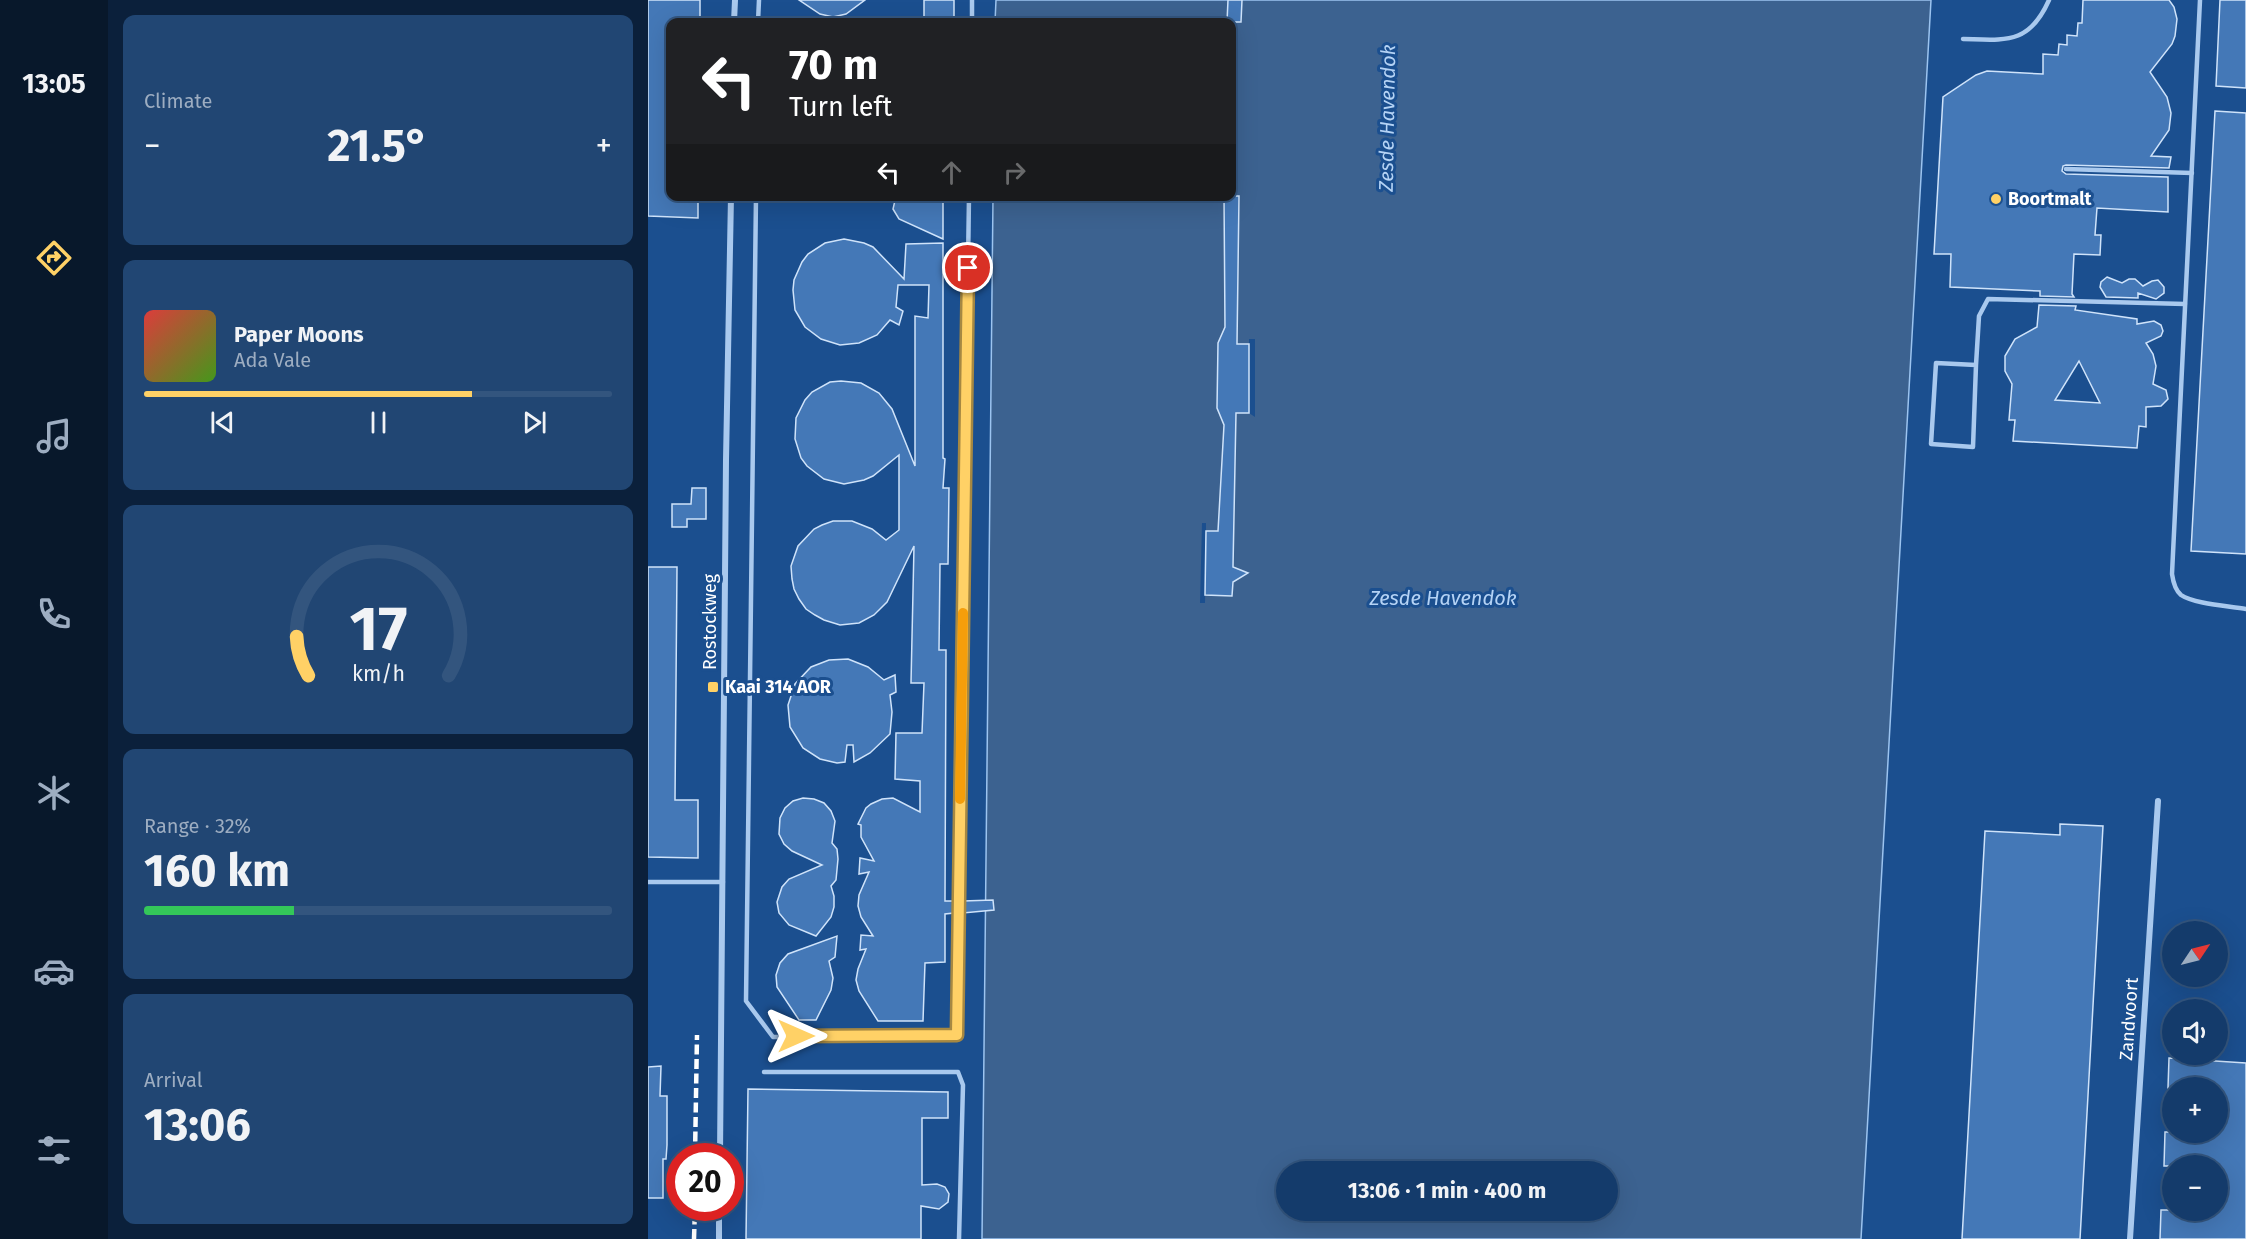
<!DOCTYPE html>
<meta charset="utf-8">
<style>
:root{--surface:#143b6b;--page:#214673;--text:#f1f3f6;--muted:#9dadc1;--line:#33557e;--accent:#ffd166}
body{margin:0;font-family:"Fira Sans",sans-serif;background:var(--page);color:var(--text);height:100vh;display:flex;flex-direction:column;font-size:22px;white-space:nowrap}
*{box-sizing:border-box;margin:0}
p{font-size:20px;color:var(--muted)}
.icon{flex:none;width:33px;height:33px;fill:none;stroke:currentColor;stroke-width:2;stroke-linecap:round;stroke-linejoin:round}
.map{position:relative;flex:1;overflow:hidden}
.drawer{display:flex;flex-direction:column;gap:15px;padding:15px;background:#0b203b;width:540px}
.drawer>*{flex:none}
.guide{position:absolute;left:18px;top:18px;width:570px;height:183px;border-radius:12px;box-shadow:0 6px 24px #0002,0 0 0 2px var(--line);background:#202124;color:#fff;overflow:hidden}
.needle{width:39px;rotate:55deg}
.buttons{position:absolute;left:1514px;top:921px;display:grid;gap:12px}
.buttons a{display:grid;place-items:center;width:66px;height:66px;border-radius:50%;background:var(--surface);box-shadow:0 6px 24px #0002,0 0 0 2px var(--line);font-size:30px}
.speed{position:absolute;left:18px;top:1143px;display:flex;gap:12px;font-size:30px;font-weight:700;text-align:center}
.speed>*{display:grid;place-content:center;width:78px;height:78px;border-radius:50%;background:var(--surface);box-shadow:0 6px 24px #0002,0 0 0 2px var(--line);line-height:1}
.speed .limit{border:9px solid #d22;background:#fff;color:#111}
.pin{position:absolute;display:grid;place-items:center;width:51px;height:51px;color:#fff;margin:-26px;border:3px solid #fff;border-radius:50%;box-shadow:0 2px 6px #0007}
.me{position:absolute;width:66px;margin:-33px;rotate:90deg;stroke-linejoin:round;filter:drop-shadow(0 0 4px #0008)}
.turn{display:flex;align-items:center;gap:21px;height:126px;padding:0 24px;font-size:27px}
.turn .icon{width:78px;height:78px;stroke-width:2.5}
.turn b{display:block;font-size:42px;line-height:51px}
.lanes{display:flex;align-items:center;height:57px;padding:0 24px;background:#0003;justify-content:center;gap:30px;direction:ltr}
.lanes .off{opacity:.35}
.big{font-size:45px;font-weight:700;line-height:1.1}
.drawer .widget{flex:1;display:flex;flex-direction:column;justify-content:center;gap:9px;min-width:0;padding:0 21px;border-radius:12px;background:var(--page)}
.drawer .dial{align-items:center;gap:0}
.dial svg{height:156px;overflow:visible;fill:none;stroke:var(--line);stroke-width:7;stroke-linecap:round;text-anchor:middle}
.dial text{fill:var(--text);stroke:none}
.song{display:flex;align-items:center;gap:18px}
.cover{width:72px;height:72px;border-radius:9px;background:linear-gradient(135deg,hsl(0 70% 55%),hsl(100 70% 35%))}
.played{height:6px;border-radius:3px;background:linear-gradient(90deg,var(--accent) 70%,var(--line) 70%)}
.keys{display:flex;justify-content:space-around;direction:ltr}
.heat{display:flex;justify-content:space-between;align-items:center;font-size:33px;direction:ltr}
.charge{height:9px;border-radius:4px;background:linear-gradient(90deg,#34c759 32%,var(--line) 0)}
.trip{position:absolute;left:628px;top:1161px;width:342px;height:60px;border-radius:30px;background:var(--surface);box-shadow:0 6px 24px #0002,0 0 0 2px var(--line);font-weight:700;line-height:60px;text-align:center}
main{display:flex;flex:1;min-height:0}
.menu{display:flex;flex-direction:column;width:108px;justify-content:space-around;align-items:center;background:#08182b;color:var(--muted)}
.menu .icon{width:42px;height:42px}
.menu .selected{color:var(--accent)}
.menu b{font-size:27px;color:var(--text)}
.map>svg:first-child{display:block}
.water{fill:#3c6290;stroke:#9cc4f0;stroke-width:1.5;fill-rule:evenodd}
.pier{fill:#1b4f8f}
.building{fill:#4478b7;stroke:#cfe3fa;stroke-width:1.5;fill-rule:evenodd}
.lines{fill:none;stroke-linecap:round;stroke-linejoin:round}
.lane{stroke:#a9c9ee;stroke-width:4.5}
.street{stroke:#a9c9ee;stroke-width:6}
.rail{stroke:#fff;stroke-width:4.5;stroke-dasharray:10 4.5;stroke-linecap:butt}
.route-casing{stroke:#a68842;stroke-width:15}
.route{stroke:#ffd166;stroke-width:10}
.slow{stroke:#f59e0b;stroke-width:10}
.poi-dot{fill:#ffd166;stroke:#1b4f8f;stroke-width:2}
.labels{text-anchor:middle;stroke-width:6;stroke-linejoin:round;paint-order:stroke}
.poi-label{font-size:18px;font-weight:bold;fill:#fff;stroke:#1b4f8f;text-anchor:start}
.street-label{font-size:18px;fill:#fff;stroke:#1b4f8f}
.water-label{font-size:20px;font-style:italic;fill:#b5d3f5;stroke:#1b4f8f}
</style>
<main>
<nav class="menu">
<b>13:05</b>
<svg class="icon selected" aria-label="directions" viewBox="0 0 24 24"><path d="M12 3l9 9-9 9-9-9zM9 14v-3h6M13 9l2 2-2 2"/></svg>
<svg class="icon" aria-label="music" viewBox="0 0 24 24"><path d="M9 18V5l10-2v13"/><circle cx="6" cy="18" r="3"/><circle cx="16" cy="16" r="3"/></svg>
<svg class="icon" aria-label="phone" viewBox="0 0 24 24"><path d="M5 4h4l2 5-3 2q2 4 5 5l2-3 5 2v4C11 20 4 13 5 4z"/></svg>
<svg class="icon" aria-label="climate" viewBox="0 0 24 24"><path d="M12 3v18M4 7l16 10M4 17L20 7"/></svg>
<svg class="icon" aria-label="car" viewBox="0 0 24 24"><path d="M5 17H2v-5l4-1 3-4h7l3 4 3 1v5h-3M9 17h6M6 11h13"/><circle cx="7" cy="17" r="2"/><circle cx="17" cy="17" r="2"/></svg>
<svg class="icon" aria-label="filters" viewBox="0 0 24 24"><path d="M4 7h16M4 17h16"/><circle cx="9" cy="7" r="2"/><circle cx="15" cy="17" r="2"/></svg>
</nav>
<section class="drawer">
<div class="widget"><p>Climate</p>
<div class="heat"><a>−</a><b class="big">21.5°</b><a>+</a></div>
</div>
<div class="widget">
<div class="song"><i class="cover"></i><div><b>Paper Moons</b><p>Ada Vale</p></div></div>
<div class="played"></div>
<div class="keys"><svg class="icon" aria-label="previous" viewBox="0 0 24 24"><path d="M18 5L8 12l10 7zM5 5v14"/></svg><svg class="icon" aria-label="pause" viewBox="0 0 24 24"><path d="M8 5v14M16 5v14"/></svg><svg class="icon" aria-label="next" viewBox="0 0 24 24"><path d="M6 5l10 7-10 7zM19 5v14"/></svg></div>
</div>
<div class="widget dial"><svg viewBox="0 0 100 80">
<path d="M14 69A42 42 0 1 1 86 69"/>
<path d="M14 69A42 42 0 0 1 8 49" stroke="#ffd166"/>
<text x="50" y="56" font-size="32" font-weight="700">17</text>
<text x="50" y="72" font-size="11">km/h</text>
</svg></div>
<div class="widget"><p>Range · 32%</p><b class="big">160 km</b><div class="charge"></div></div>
<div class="widget"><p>Arrival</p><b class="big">13:06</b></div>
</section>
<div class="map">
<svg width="1598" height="1239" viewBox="0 0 1598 1239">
<rect width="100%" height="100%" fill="#1b4f8f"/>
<path class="water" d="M348 0H1283L1213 1239H334L345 197 584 196V22H347ZM639 1172H960V1210H639Z"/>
<g class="pier">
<path d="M601 339H607V417L601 413Z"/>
<path d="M554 523H558V531L557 603H552Z"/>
</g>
<g class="building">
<path d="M0 0H52V22H22V196H50V218L0 216Z"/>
<path d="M151 0H217L198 14 185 17 172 14Z"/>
<path d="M276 0H306V21L276 22Z"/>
<path d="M580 0H594L593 22H579Z"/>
<path d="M1435 0H1521L1526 7 1529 19 1527 36 1524 44 1502 72 1519 97 1523 113 1521 130 1503 156 1523 157 1521 168 1418 165 1415 166 1414 171 1418 174 1520 177V212L1449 208 1447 235H1453L1452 255 1426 254 1424 294 1426 297 1392 296V291L1302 287 1303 254H1286L1295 97 1328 75 1339 71 1395 74V54L1410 55 1411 44 1419 45V35L1429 36 1430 23H1434Z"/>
<path d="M1572 0H1598V88L1568 86Z"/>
<path d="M1567 111 1598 113V554L1543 551Z"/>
<path d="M248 196H295V239L251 219 245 209Z"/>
<path d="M576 196H591L589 344H601V413H588L585 567 600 573 585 582 584 596 557 595 558 531H570L576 425 569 408 570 343 577 327Z"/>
<path d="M196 239 216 243 225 247 256 279 258 244 295 243V458L297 459 295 488H301L300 564H292L291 650H298L297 901H306V913L297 914V962L277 963 275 1021H230L211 991 208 980 210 969 218 949 212 950 213 935 225 936 213 917 210 906 211 895 221 872 211 874 212 858 226 861 213 837V825L210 824 218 808 223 804 234 799 245 798 272 812V781L247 779 248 733H274L276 683H263L266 546 239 602 226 615 211 623 192 625 176 620 167 615 158 609 151 599 146 589 144 579 143 566 150 546 166 529 174 525 185 521H204L224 529 238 540 251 530V455L225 476 216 480 196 484 176 479 159 466 153 458 147 439 148 418 157 400 164 392 182 382 193 381 213 383 231 393 244 409 267 466V316L280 318 281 285H250L248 307 255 311 251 325 242 320 229 335 211 343 192 345 173 339 157 327 147 310 145 290 146 280 154 262 160 254 177 243Z"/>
<path d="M1459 277 1474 283 1481 279H1487L1495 286 1504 281 1510 280 1516 287V293L1508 299 1490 293V298L1458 297 1452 287 1453 282Z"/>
<path d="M1391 305 1428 306 1427 310 1489 319V324L1506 321 1513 325 1515 331 1513 336 1498 343 1505 354 1508 366 1505 384 1518 390 1520 399 1513 406 1498 407V427L1491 426 1489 448 1365 441 1367 420H1361L1364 384 1357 371V356L1367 339 1389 327ZM1431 361 1452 403 1407 400Z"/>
<path d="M44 488H58V519H39V527H24V504H43Z"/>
<path d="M0 567H29L27 800H50V858L0 857Z"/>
<path d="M200 659 220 667 236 680 247 675 248 692 242 695 244 712 242 734 222 753 206 762 205 745H199L197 762 189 763 172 759 155 748 142 727 140 705 147 684 163 667 181 660Z"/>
<path d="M155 798 166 799 176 803 183 811 187 821 184 843 189 849 190 859 188 880 183 886 186 896V907L183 917 168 936 141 925 131 913 129 902 134 887 141 879 174 865 144 851 136 844 131 834 132 818 137 808 145 801Z"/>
<path d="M1412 824 1455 826 1432 1239H1314L1337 831 1412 835Z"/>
<path d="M345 900 346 910 315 913V901Z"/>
<path d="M189 936 187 957 181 961 185 978 183 990 168 1020H151L129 987 128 975 132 963 140 954Z"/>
<path d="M1521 1058 1598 1063V1239H1512L1513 1210H1569V1166H1516L1517 1132H1569V1088H1520Z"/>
<path d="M13 1066 12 1096H19V1145L18 1159H15V1198H0V1067Z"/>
<path d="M100 1089 300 1092V1118H274V1185L289 1184 297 1187 301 1194 300 1202 291 1209 273 1206V1239H98Z"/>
</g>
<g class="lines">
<g class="lane">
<path d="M1552 0 1524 574C1525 581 1527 590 1533 595 1546 604 1582 606 1598 609"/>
<path d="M110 22 111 0"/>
<path d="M324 22V0"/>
<path d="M1315 39C1358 40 1381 45 1401 0"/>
<path d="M1418 169 1544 173"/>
<path d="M108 196 98 1001 125 1037 309 1035 321 196"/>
<path d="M1328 365 1325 447 1283 444 1288 363 1328 365 1331 316 1340 299 1537 304"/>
<path d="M0 882H75"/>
<path d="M116 1072H310L315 1085 311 1239"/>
</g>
<g class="street">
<path d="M86 22 87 0"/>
<path d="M72 1156 78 460 83 196"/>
<path d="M71 1239V1208"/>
<path d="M1482 1239 1510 801"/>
</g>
<g class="rail">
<path d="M47 1156 49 1035"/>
<path d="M46 1239 47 1208"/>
</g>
</g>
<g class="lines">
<g class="route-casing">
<path id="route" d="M148 1036 309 1035 320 268"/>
</g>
<use href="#route" class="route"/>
<path class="slow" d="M312 799 315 613"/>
</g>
<g class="poi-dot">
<circle cx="1348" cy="199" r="6"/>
<rect x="59" y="681" width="12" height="12" rx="3"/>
</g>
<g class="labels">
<g class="poi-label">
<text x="1360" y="205">Boortmalt</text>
<text x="77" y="693">Kaai 314 AOR</text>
</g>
<g class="street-label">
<text transform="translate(62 622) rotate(-90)" y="6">Rostockweg</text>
<text transform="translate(1481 1019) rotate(-86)" y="6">Zandvoort</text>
</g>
<g class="water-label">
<text transform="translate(739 118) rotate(-89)" y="7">Zesde Havendok</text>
<text x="795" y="605">Zesde Havendok</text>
</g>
</g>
</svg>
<div class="buttons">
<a><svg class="needle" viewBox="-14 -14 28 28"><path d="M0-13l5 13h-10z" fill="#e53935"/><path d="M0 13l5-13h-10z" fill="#9dadc1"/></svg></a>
<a><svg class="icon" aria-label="sound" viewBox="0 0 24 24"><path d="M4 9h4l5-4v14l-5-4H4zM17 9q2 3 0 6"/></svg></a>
<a>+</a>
<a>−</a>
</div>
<div class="speed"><div class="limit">20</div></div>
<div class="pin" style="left:320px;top:268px;background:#d93025"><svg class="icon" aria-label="arrive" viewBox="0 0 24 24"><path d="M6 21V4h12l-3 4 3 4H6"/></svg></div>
<svg class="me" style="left:148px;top:1036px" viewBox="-20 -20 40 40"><path d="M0-17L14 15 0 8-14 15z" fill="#ffd166" stroke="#fff" stroke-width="4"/></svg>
<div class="trip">13:06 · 1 min · 400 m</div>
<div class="guide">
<div class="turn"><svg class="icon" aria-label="left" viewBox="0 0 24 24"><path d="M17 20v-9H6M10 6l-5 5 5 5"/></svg><div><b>70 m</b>Turn left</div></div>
<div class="lanes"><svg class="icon" aria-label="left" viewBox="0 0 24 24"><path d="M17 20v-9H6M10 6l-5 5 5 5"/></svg><svg class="icon off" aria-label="ahead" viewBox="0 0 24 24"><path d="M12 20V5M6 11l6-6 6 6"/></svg><svg class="icon off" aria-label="right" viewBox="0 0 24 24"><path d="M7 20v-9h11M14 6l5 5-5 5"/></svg></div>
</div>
</div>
</main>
